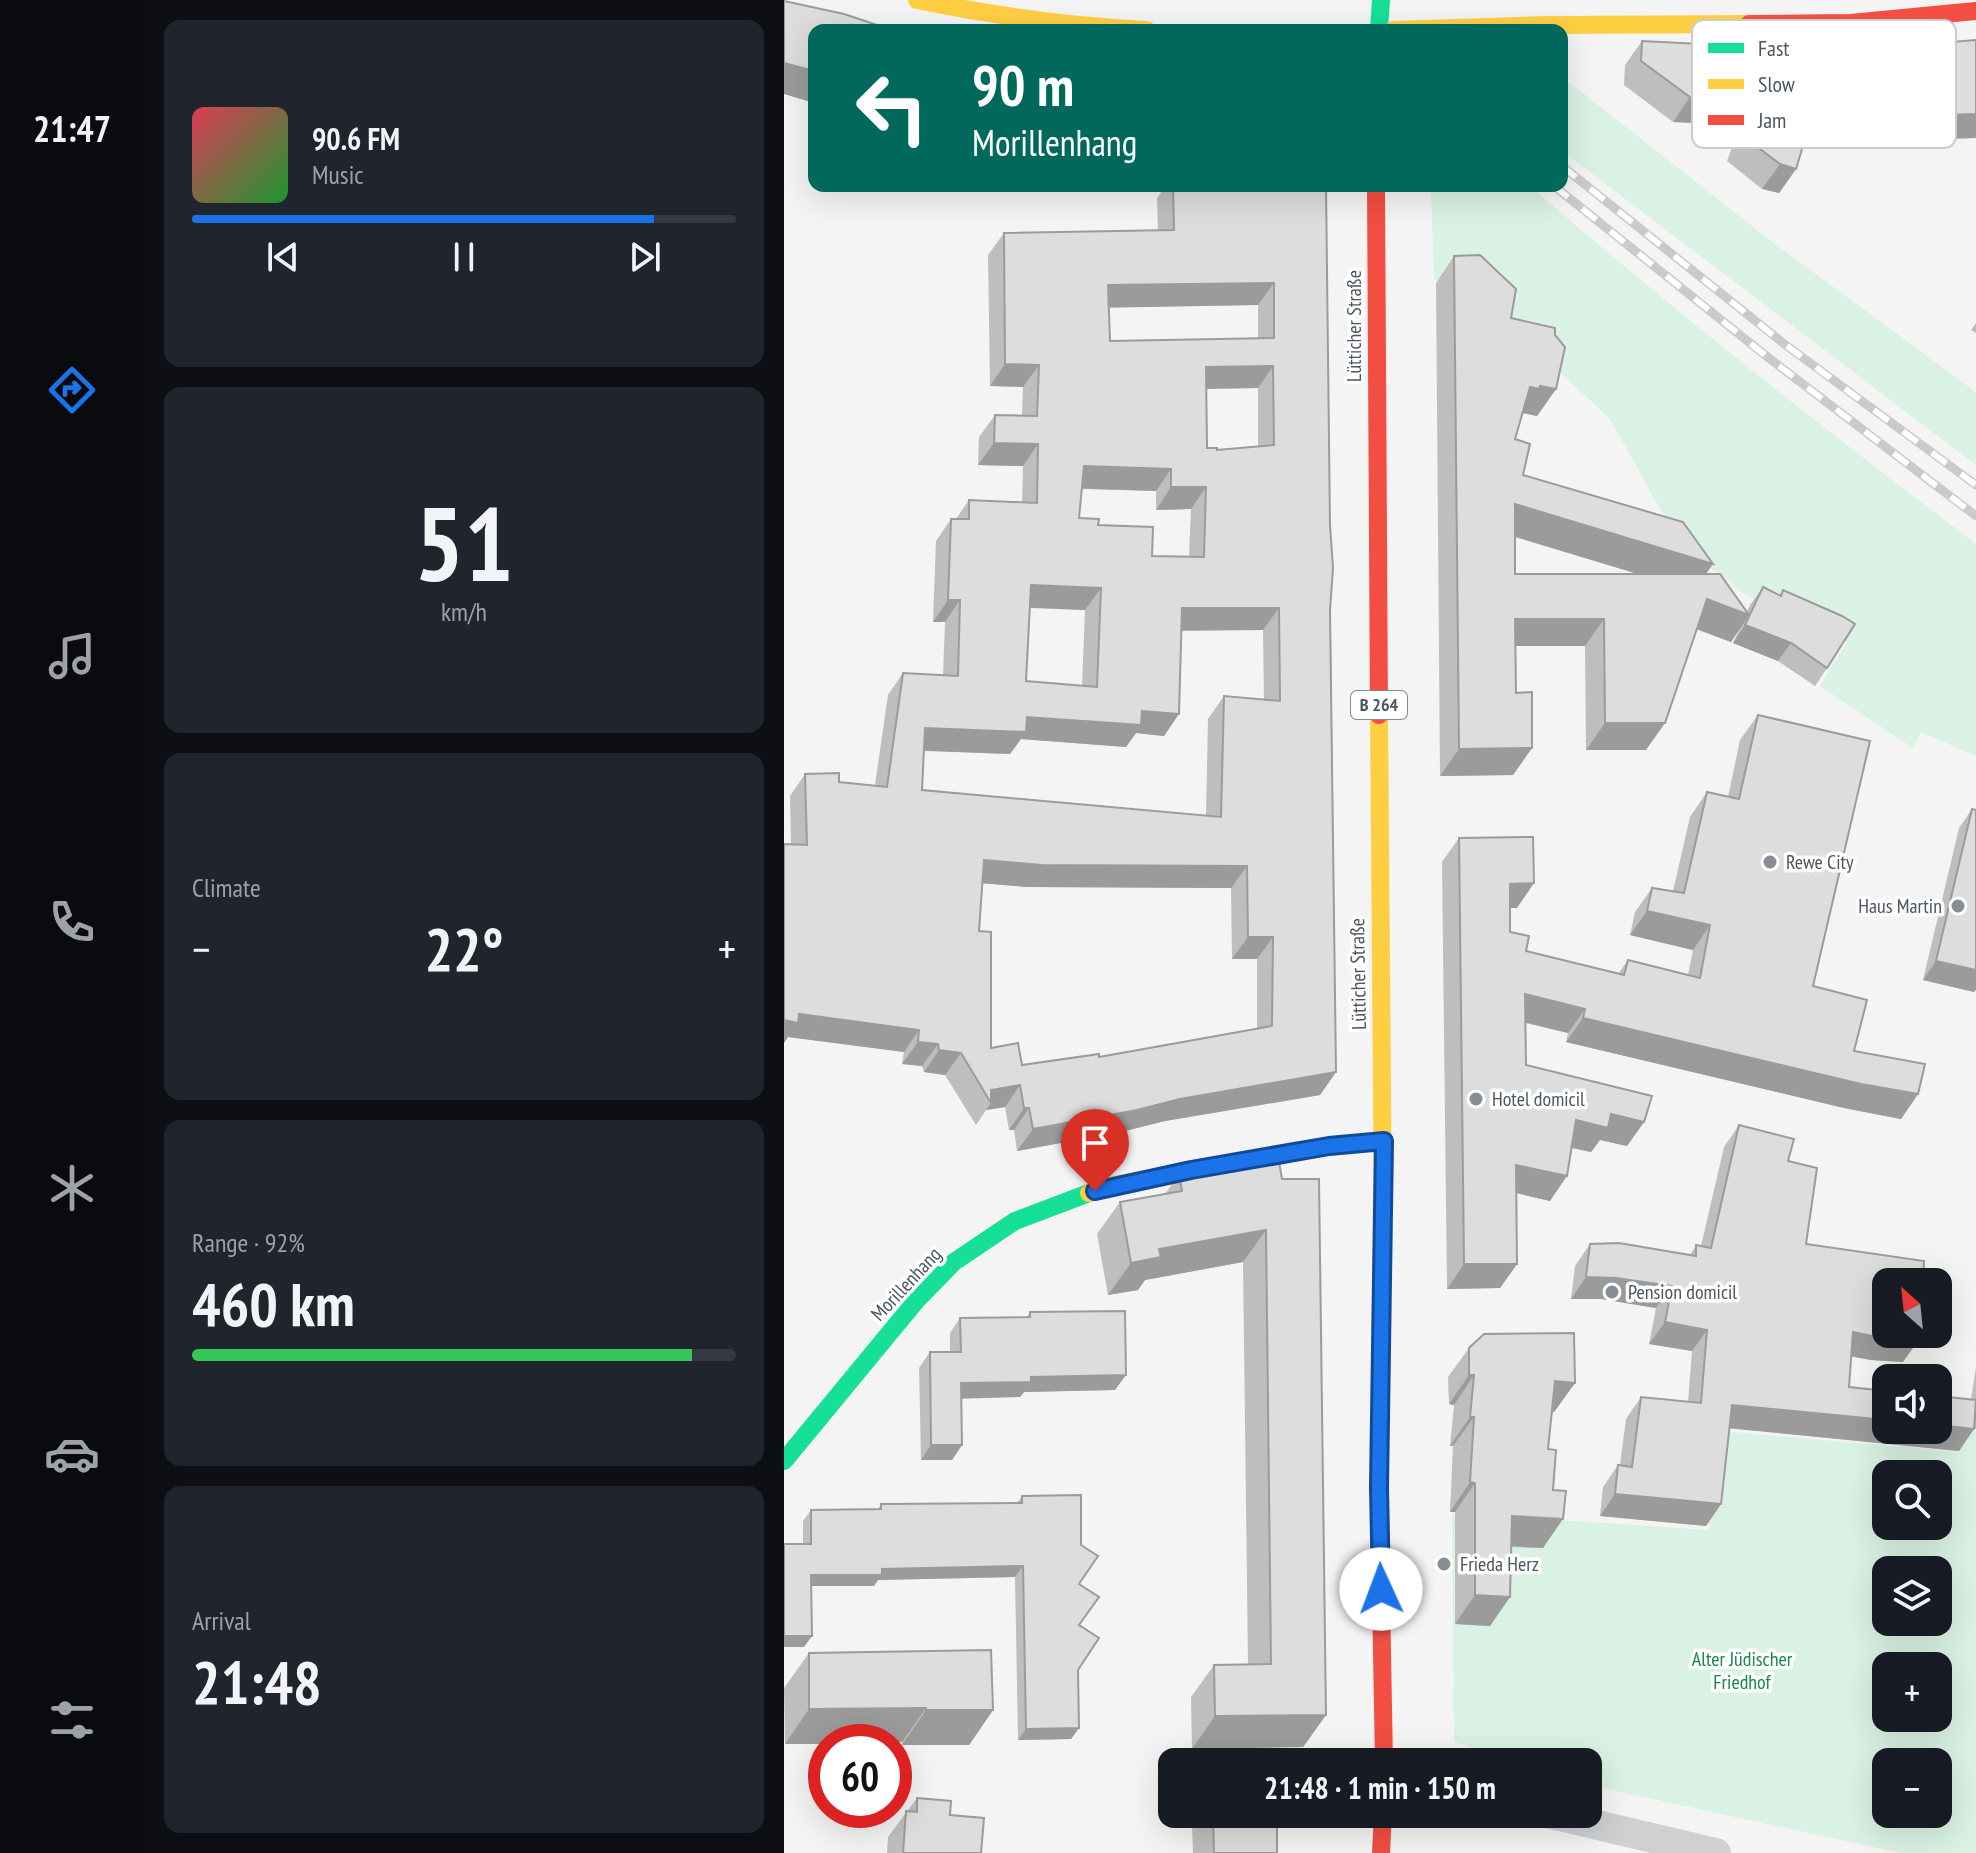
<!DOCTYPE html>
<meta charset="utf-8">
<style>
:root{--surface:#171b24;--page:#20242c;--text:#f1f3f6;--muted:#9ea1a6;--line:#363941;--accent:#1a73e8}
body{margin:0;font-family:"PT Sans Narrow",sans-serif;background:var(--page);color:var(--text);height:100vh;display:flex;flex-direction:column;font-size:30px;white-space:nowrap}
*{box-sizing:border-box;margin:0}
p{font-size:26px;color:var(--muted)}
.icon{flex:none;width:44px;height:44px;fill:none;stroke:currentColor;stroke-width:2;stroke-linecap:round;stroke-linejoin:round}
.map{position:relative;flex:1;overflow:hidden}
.sheet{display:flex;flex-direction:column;gap:20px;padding:20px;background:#0d0f14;width:640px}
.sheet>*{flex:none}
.top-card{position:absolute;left:24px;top:24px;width:760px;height:168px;border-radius:16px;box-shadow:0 8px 32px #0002;background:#00695c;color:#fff;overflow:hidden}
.needle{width:52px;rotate:333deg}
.fabs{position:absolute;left:1088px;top:1268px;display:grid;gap:16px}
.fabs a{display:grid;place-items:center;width:80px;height:80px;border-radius:16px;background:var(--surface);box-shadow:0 8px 32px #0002;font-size:40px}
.speed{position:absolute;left:24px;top:1724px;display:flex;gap:16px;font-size:40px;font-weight:700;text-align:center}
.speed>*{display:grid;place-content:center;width:104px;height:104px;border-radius:50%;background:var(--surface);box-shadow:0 8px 32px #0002;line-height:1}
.speed .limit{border:12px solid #d22;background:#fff;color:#111}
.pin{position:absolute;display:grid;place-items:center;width:68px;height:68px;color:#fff;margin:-82px -34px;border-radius:50% 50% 50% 0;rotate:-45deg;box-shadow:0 0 8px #0007}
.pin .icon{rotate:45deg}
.me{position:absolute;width:88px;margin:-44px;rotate:358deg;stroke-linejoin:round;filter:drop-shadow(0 0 6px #0008)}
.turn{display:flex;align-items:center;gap:28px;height:168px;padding:0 32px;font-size:36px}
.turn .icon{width:104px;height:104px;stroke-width:2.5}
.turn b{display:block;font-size:56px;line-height:68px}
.big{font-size:60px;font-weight:800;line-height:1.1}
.sheet .card{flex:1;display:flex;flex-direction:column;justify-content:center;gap:12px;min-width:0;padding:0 28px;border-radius:16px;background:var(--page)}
.sheet .dial{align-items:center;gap:0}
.dial b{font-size:104px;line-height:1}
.song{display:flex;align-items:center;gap:24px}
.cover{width:96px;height:96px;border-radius:12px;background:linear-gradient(135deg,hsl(350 70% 55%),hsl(130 70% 35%))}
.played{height:8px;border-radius:4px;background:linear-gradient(90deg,var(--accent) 85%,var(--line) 85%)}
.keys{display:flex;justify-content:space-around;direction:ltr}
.heat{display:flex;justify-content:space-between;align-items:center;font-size:44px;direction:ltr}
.charge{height:12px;border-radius:6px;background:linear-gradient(90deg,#34c759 92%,var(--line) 0)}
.trip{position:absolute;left:374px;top:1748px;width:444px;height:80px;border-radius:16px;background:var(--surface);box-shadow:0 8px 32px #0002;font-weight:800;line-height:80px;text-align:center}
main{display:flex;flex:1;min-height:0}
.tab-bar{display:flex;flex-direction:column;width:144px;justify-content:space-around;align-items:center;background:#090b0e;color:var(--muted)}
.tab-bar .icon{width:56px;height:56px}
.tab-bar .on{color:var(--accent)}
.tab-bar b{font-size:36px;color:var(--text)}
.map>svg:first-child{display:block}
.green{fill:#d9f2e3;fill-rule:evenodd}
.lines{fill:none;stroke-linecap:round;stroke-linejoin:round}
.street{stroke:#ced0d2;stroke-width:30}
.fast{stroke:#16e098;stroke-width:18}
.slow{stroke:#ffcf43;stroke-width:18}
.jam{stroke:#f24e42;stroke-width:18}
.rail-casing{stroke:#c9cacc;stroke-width:9}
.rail{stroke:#fff;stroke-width:6;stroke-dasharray:18;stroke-linecap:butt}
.wall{fill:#bebebf;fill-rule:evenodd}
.shaded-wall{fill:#9b9b9b}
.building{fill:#ddddde;stroke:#9b9b9b;stroke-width:2;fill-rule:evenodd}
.route-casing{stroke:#114b97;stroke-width:20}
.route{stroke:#1a73e8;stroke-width:14}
.poi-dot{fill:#868d94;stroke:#fff;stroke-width:3}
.labels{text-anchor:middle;stroke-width:7;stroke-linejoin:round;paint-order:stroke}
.shield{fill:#fff;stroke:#808990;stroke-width:2}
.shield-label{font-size:18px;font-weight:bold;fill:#4a5661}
.street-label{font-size:20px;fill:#4a5661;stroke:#fff}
.poi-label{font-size:20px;fill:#4a5661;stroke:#fff;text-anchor:start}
.park-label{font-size:20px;fill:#17864f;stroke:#fff}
.key{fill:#fff;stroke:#c9ccd0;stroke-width:2}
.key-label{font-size:22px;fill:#4a5661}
</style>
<main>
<nav class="tab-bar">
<b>21:47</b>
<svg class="icon on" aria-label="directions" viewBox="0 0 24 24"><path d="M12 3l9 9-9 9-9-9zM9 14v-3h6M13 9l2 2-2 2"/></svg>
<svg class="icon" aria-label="music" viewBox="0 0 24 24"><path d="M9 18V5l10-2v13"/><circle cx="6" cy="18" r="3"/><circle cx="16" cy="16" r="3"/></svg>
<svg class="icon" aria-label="phone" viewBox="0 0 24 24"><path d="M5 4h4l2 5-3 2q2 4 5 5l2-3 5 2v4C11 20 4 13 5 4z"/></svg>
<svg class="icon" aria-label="climate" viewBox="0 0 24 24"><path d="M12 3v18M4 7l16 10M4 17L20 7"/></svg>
<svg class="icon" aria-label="car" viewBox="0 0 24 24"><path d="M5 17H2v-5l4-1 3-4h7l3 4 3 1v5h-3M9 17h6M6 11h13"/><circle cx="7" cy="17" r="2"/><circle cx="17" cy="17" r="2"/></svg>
<svg class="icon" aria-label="filters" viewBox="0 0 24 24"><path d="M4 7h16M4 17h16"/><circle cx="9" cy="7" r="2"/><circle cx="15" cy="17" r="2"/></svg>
</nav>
<section class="sheet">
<div class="card">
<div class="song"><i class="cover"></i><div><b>90.6 FM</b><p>Music</p></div></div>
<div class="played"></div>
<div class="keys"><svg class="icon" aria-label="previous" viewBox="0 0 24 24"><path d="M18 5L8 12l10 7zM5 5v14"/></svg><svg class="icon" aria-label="pause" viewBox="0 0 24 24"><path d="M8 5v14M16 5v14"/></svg><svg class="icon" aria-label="next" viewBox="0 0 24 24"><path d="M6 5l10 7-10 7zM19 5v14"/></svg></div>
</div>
<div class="card dial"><b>51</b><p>km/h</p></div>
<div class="card"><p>Climate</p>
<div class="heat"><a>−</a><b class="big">22°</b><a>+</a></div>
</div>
<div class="card"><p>Range · 92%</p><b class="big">460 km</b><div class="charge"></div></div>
<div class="card"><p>Arrival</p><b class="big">21:48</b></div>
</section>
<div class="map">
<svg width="1192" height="1853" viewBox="0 0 1192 1853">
<rect width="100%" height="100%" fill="#f4f4f4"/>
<g class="green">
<path d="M778 83H786L991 244 1192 392V465L778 151Z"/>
<path d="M647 186H746C890 311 1040 429 1192 544V756L1137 732 1129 748 1036 686 1063 642 1048 631 962 595 924 566 878 512 826 419 678 280H650Z"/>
<path d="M1178 1429 1192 1431V1853H1117L804 1785V1762H733L670 1742 668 1513 925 1530 935 1431 1176 1452ZM1102 1474H1154V1526H1102ZM1102 1570H1154V1622H1102ZM1102 1666H1154V1718H1102ZM1102 1762H1154V1814H1102Z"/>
</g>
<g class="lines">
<path class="street" d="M767 1814 932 1853"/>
<g class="fast">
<path d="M595 30 597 0"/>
<path d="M0 1461 132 1301 170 1262 231 1221 305 1193"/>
</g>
<g class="slow">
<path d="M133 0C211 16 284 26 363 30"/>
<path d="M609 30 764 25 965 24"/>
<path d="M595 715 599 1221"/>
<path d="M305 1193 335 1184 545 1146 600 1141"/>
</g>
<g class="jam">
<path d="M965 24 1067 23 1192 11"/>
<path d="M592 186 595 715"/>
<path d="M599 1221 595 1487 600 1762"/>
<path d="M597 1853 599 1814"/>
</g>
<g class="rail-casing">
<g id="rail">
<path d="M778 166 999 343 1192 485"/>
<path d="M770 186 986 359 1192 516"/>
</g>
</g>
<use href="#rail" class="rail"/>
</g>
<g class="wall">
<path d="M1192 40V138L1122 140 1115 149 1019 144 1012 169 995 193 978 189 943 161 956 125 889 122 840 85 841 65 858 41 1056 51Z"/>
<path d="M382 186H542L552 1072 536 1095 381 1121 337 1132 233 1151 230 1130H225L221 1107 202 1110 192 1125 161 1075 140 1072 138 1066 118 1064 120 1052 4 1037 0 1043V844L7 845 6 796 21 774 55 782 91 785 104 695 119 673 159 675 161 622H149L152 541 167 519H172L185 500 238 502 239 466 194 465 195 437 211 415 238 416 239 387 206 386 204 255 220 233 374 230 373 198ZM474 305V339L326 341 325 307ZM474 388V447L433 450 423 448 422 389ZM298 489 372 491V510L407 509 405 557 368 556 314 525 295 518ZM246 608 301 610 298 686 242 681ZM398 630H479L480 700 440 696 424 719 422 816 138 790 140 751 226 754 237 739 342 747 352 733 380 736ZM198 883 243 887 447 888 448 959H473V1029L315 1057 238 1065 207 1048 195 931Z"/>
<path d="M670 256 727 318 772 389 753 416 739 413 738 415 731 439 739 475 922 574 963 612 966 605 979 587 996 595 999 590 1043 668 1031 686 994 661 949 643 955 630 947 642 913 629 862 750H802L801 646H731L732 693 748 748 729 775 656 776 652 283ZM731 537 854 574H731Z"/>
<path d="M1192 323V333L1187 330Z"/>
<path d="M974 715 1029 986 1070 1051 1134 1094 1117 1119 1060 1108 782 1042 784 1033 741 1023 742 1065 860 1122 843 1146 816 1140 807 1152 788 1148 766 1201 732 1193 733 1264 716 1288 663 1289 658 862 675 838 733 908H726V932L742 951 834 974 844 960 904 975 909 950 846 935 851 912 868 888 889 891 906 817 923 792 944 797 956 740Z"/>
<path d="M1188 809 1190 992 1139 980 1175 828Z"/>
<path d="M955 1125 1004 1161 1022 1244 1119 1362 1087 1360 1067 1356 1065 1387 1187 1400 1192 1367V1429L1190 1428 1175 1451 945 1428 937 1504 922 1526 816 1516 819 1487 834 1465H836L842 1419 857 1397 904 1402 908 1351 865 1344 872 1308 817 1299H787L791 1266 806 1244 906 1255 912 1245 917 1246 940 1147Z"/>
<path d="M494 1156 542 1715 519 1747 408 1749 407 1697 430 1665 464 1664 459 1262 361 1280 354 1290 324 1295 313 1234 336 1202 381 1194 395 1174Z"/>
<path d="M246 1312 331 1390 240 1392 236 1397 178 1398V1445L168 1460H137L135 1368 146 1352H166V1333L176 1318 243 1317Z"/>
<path d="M685 1348 791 1383 770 1412H768L764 1449 759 1548 728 1547 726 1597 706 1626 671 1624V1512H666L669 1446H666L670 1405 665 1404 664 1377Z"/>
<path d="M238 1496 295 1584V1625L294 1670 295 1728 287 1739 234 1740 231 1577 94 1580 90 1586H27L20 1647H0V1544H19V1521L27 1510 94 1509 97 1504 233 1503Z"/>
<path d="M25 1653 209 1710 185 1745H118V1742H42V1744H1L0 1688Z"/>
<path d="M133 1798 166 1815 197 1853H103L104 1837Z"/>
<path d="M414 1814H483V1819L493 1853H409L408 1823Z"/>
</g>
<g class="shaded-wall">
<path d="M0 63 30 71V103L0 94Z"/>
<path d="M906 97 973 101 956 125 889 122Z"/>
<path d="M1192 114V138L1122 140 1115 149 1010 143 1027 119Z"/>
<path d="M996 164 1012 169 995 193 978 189Z"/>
<path d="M490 283 474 305 309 308 324 285Z"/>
<path d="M221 364 255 365 239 387 206 386Z"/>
<path d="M489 366 474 388 406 389 422 367Z"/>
<path d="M756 386 772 389 753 416 739 413 737 416 746 387Z"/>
<path d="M210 443 254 444 239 466 194 465Z"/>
<path d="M300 466 387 469 372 491 284 488Z"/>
<path d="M387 487H422L407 509 372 510Z"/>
<path d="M731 504 929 564 910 591 712 531Z"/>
<path d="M247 585 317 588 301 610 232 607Z"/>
<path d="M923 599 965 615 947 642 904 626Z"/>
<path d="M164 600H176L161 622H149Z"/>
<path d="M398 608H495L479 630 383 631Z"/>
<path d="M731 619H820L801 646H712Z"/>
<path d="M961 625 1007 643 994 661 949 643Z"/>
<path d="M358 711 395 714 380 736 352 733 342 747 237 739 226 754 125 750 141 728 243 717Z"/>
<path d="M821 723H881L862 750H802Z"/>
<path d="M748 748 729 775 656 776 675 749Z"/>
<path d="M200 860 463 866 447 888 243 887 184 882Z"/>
<path d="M750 883 733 908H709L726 884Z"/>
<path d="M863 911 926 925 909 950 846 935Z"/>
<path d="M464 937H489L473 959H448Z"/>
<path d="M1152 961 1192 970V990L1190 992 1139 980Z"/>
<path d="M741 994 801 1009 784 1033 724 1018Z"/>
<path d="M15 1014 135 1030 120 1052 4 1037 0 1043V1020Z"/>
<path d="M799 1018 1134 1094 1117 1119 1060 1108 782 1042Z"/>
<path d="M134 1042 154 1044 138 1066 118 1064Z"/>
<path d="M155 1050 177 1053 161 1075 140 1072Z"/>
<path d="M552 1072 536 1095 381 1121 337 1132 233 1151 249 1129 396 1099Z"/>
<path d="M236 1085 221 1107 202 1110 207 1103V1090Z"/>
<path d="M240 1108H245L230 1130H225Z"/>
<path d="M827 1114 860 1122 843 1146 816 1140 807 1152 775 1145 792 1120Z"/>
<path d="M732 1165 783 1176 766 1201 715 1189Z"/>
<path d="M482 1230 459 1262 361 1280 354 1290 324 1295 347 1263 375 1249Z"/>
<path d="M680 1264H733L716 1288 663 1289Z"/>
<path d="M802 1277 832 1278 888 1286 872 1308 817 1299H787Z"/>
<path d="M881 1322 923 1330 908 1351 865 1344Z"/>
<path d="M1069 1332 1134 1341 1119 1362 1087 1360 1054 1354Z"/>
<path d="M342 1375 331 1390 240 1392 236 1397 167 1399 177 1383 247 1377Z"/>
<path d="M685 1375H690L670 1405 665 1404Z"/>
<path d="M771 1381 791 1383 770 1412 750 1411Z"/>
<path d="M948 1405 1102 1420V1430H1154V1425L1190 1429 1175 1451 932 1427Z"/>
<path d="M686 1417H690L669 1446H666Z"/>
<path d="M147 1445H178L168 1460H137Z"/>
<path d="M686 1482 691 1483 671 1512H666Z"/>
<path d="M831 1494 937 1504 922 1526 816 1516Z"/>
<path d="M728 1516 779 1519 759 1548 708 1545Z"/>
<path d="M239 1566 231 1577 94 1580 90 1586H19L27 1575 98 1569Z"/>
<path d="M691 1595 726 1597 706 1626 671 1624Z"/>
<path d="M0 1636H28L20 1647H0Z"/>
<path d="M142 1708 118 1742H42V1744H1L25 1709Z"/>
<path d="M142 1710H209L185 1745H118Z"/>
<path d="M542 1715 519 1747 408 1749 431 1716Z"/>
<path d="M295 1728 287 1739 234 1740 242 1729Z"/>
</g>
<g class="building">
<path d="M0 1 60 14 108 30H30V71L0 63Z"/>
<path d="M1192 40V114L1134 116 1133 125 1027 119 1012 169 996 164 960 137 973 101 906 97 857 61 858 41 1056 51Z"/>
<path d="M389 186H542L546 525 549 568 546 610 552 1072 396 1099 353 1110 249 1129 245 1108H240L236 1085 207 1090V1103L177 1053 155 1050 154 1044 134 1042 135 1030 15 1014 14 1023 0 1020V844L23 845 21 774 55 773V782L103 787 119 673 174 676 176 600H164L167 519H185V500L253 503 254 444 210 443 211 415 253 416 255 365 221 364 220 233 390 230ZM490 283V338L326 341 324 285ZM489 366 490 445 433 450V448H423L422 367ZM300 466 387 469V487H422L420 557 368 556 369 527 314 525 315 519 295 518ZM247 585 317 588 313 687 242 681ZM398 608H495L496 701 440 696 437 817 138 790 141 728 242 732 243 717 357 725 358 711 395 714ZM200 860 258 865 463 866 464 937H489L488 1026 315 1057V1054L238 1065 234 1043 207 1048V932L195 931Z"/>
<path d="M696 255 732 289 727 318 771 328V335L781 347 772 389 756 386V389L746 387 731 439 746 444 739 475 899 522 929 564 731 504V574H936L965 615 923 599 881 723H821L820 619H731L732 693 748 692V748L675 749 670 256Z"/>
<path d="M979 587 997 596 999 590 1058 616 1071 624 1043 668 1007 643 961 625Z"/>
<path d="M974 715 1086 741 1029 986 1083 1000 1070 1051 1141 1064 1134 1094 1077 1084 799 1018 801 1009 741 994 742 1065 868 1096 860 1122 827 1114 824 1128 792 1120 783 1176 732 1165 733 1264H680L675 838 749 837 750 883 726 884V932L745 936 742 951 840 975 844 960 916 978 926 925 863 911 868 888 900 893 923 792 955 799Z"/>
<path d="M1188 809 1192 810V970L1152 961Z"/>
<path d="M955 1125 1010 1139 1004 1161 1033 1168 1022 1244 1140 1261 1139 1282H1102V1334H1134V1341L1102 1339 1069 1332 1065 1387 1102 1391V1420L948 1405 937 1504 831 1494 834 1465 848 1467 857 1397 917 1403 923 1330 881 1322 888 1286 832 1278 802 1277 806 1244 835 1243 912 1256V1245L927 1248Z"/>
<path d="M494 1156 498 1179H535L542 1715 431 1716 430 1665 487 1664 482 1230 375 1249 377 1257 347 1263 336 1202 398 1191 395 1174Z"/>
<path d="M341 1311 342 1375 247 1377V1382L177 1383 178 1445H147L146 1352H177L176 1318 246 1317V1312Z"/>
<path d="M790 1333 791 1383 771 1381 764 1449 772 1450 769 1490 782 1491 779 1519 728 1516 726 1597 691 1595V1483L686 1482 690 1417H686L690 1375H685V1348L700 1334Z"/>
<path d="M1154 1396 1192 1400 1190 1429 1154 1425Z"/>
<path d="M297 1495V1545L314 1556 295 1584 315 1597 295 1625 315 1638 294 1670 295 1728 242 1729 239 1566 98 1569V1575H27L28 1636H0V1544H27V1510L97 1509V1504L238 1503V1496Z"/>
<path d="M207 1650 209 1710H142V1708L25 1709V1653Z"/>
<path d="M133 1798 167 1801 166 1815 200 1818 197 1853H119L122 1811 133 1812Z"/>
<path d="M429 1814H483V1819H493V1853H430Z"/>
</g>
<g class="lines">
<g class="route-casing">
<path id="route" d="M311 1191 407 1170 545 1146 600 1141 595 1487 597 1589"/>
</g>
<use href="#route" class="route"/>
</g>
<g class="poi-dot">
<circle cx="986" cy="862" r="8"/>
<circle cx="1174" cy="906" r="8"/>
<circle cx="692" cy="1099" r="8"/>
<circle cx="828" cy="1292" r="8"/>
<circle cx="660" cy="1564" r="8"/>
</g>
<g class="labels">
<rect class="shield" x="567" y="691" width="56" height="28" rx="6"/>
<g class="shield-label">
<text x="595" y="711">B 264</text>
</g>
<g class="street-label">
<text transform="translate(570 326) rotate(-90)" y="7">Lütticher Straße</text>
<text transform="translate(574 974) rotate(-91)" y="7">Lütticher Straße</text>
<text transform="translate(122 1284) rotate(-47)" y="7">Morillenhang</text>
</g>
<g class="poi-label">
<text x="1002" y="869">Rewe City</text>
<text x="1158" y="913" text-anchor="end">Haus Martin</text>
<text x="708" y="1106">Hotel domicil</text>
<text x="844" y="1299">Pension domicil</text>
<text x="676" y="1571">Frieda Herz</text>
</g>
<g class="park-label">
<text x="958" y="1666">Alter Jüdischer<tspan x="958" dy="23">Friedhof</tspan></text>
</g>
</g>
<rect x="908" y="20" width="264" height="128" rx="12" class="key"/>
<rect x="924" y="43" width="36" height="10" fill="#16e098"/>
<rect x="924" y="79" width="36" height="10" fill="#ffcf43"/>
<rect x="924" y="115" width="36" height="10" fill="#f24e42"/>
<g class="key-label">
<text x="974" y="56">Fast</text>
<text x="974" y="92">Slow</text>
<text x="974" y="128">Jam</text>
</g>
</svg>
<div class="fabs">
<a><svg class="needle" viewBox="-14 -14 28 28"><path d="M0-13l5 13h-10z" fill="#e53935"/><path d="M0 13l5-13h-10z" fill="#9ea1a6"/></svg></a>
<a><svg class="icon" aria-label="sound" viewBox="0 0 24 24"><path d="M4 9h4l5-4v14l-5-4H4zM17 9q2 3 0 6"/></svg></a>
<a><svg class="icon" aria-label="search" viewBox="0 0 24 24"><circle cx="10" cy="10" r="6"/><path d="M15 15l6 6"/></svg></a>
<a><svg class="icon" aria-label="layers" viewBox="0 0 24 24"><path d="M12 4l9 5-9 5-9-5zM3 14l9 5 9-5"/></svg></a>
<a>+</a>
<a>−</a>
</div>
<div class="speed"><div class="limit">60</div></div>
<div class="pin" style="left:311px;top:1191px;background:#d93025"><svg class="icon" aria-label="arrive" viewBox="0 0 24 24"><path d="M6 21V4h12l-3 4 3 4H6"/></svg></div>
<svg class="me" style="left:597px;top:1589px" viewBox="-20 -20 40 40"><circle r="19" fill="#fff"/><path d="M0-13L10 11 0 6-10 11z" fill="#1a73e8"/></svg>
<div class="trip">21:48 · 1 min · 150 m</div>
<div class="top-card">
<div class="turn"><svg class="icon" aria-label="left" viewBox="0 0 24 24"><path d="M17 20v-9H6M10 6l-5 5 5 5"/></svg><div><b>90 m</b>Morillenhang</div></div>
</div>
</div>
</main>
